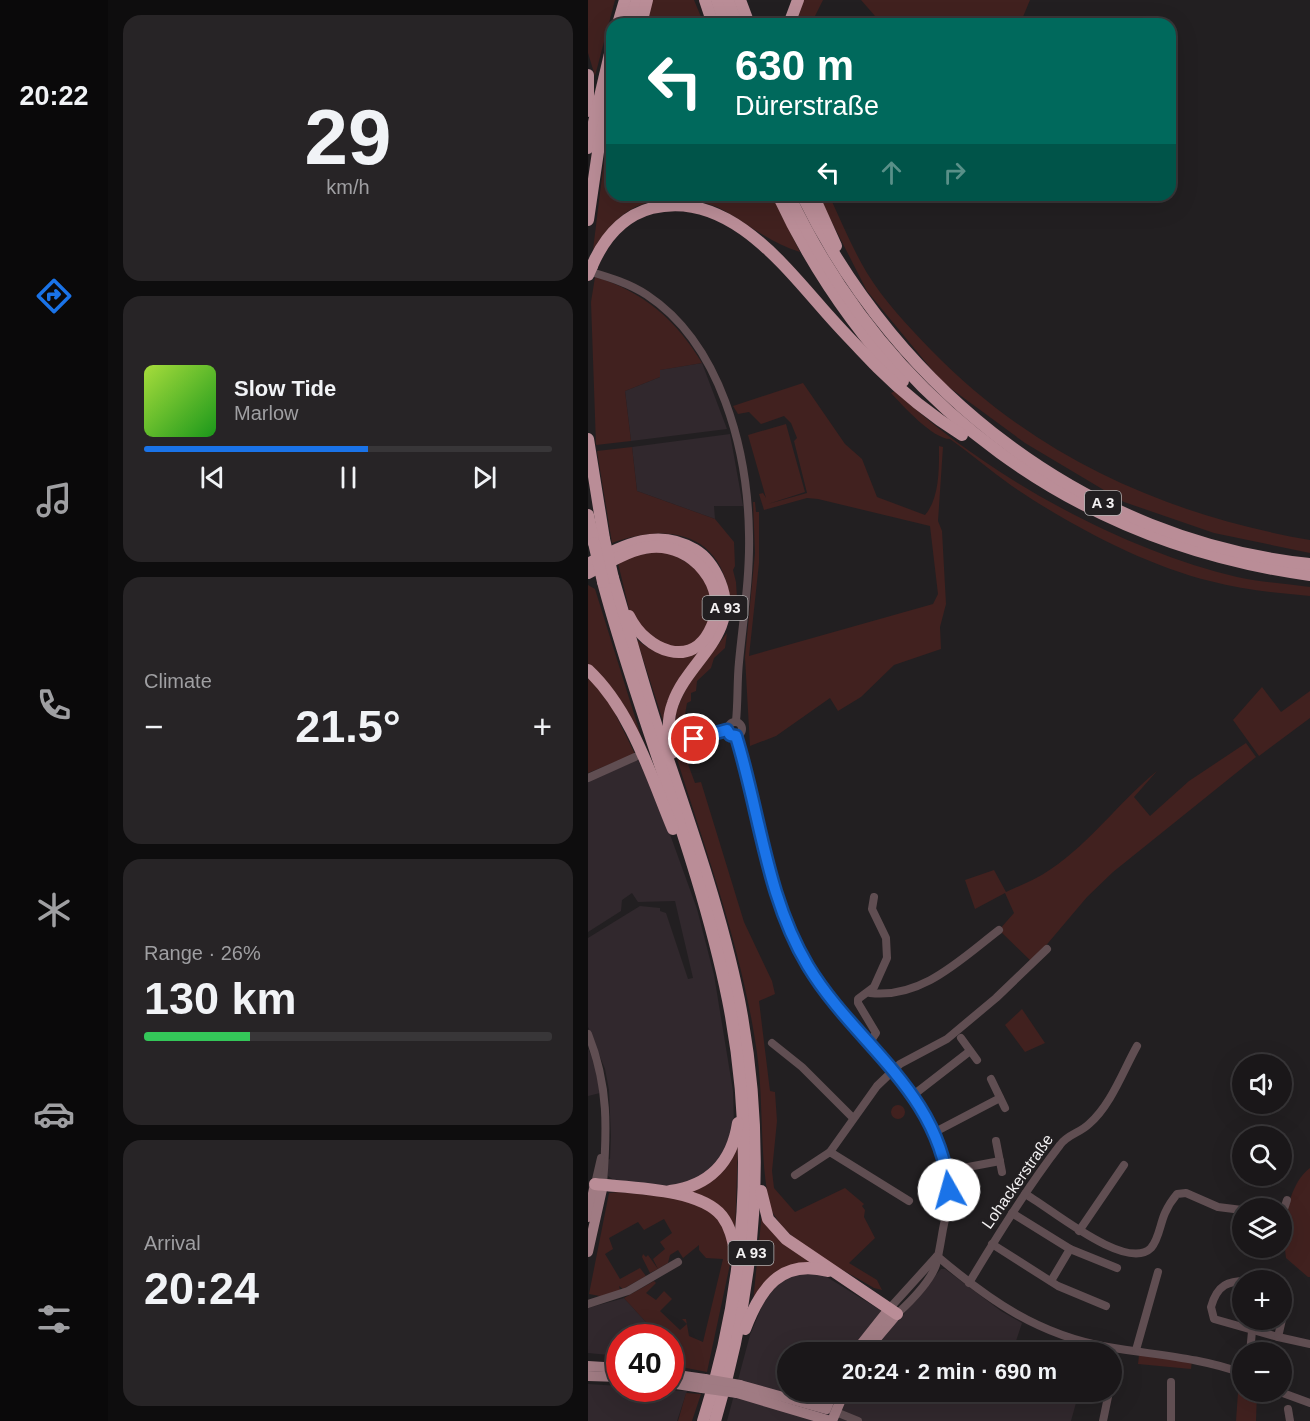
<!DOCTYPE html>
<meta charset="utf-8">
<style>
:root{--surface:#1a1719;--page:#272426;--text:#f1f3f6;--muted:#9f9fa2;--line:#383638;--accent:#1a73e8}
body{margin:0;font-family:Arial,sans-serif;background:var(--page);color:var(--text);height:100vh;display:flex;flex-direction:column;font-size:22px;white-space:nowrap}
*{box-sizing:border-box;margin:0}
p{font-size:20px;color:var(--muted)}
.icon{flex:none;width:33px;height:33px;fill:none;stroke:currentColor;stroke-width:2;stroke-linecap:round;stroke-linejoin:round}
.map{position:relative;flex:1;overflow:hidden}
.panel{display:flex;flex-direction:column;gap:15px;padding:15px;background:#0e0d0e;width:480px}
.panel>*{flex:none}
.top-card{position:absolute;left:18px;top:18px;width:570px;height:183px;border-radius:18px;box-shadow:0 6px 24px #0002,0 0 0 2px var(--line);background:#00695c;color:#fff;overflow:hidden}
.controls{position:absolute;left:644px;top:1054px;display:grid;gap:12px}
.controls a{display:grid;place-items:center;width:60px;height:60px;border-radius:50%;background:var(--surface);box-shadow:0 6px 24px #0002,0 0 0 2px var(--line);font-size:30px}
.speed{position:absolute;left:18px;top:1324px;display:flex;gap:12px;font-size:30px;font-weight:700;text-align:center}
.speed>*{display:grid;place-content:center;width:78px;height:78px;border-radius:50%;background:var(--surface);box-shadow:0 6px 24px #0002,0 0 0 2px var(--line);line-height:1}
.speed .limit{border:9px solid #d22;background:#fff;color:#111}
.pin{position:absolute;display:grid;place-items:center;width:51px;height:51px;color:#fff;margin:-26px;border:3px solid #fff;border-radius:50%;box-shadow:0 2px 6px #0007}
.me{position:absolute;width:66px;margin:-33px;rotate:353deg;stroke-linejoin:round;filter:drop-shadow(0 0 4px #0008)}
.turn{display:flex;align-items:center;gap:21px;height:126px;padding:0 30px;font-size:27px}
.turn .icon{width:78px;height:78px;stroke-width:2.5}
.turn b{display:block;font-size:42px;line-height:51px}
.lanes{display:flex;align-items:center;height:57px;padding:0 30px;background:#0003;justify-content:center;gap:30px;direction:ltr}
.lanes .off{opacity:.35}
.big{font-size:45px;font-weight:700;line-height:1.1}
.panel .tile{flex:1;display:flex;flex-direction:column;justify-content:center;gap:9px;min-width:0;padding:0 21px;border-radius:18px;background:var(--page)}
.panel .dial{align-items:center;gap:0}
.dial b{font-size:78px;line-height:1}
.song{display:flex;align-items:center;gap:18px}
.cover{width:72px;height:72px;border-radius:9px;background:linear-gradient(135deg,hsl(80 70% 55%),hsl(120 70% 35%))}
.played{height:6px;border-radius:3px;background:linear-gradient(90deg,var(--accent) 55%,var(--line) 55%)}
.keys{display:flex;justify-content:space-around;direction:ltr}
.heat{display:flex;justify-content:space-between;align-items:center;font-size:33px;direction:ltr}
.charge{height:9px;border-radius:4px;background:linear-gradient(90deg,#34c759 26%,var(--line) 0)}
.trip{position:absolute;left:189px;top:1342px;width:345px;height:60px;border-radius:30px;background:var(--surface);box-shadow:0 6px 24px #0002,0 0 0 2px var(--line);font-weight:700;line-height:60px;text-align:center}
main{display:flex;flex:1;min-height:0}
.tabs{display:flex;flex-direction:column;width:108px;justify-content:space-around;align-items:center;background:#0a090a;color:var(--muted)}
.tabs .icon{width:42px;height:42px}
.tabs .current{color:var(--accent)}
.tabs b{font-size:27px;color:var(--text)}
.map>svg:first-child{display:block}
.built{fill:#31282d}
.green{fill:#41211f}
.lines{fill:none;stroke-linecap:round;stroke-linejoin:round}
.minor{stroke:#604e52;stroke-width:8}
.major{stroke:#a07b83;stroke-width:10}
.highway{stroke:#ba8d97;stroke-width:12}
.major-bridge{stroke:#a07b83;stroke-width:10}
.highway-bridge{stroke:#ba8d97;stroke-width:12}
.route-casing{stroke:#114b97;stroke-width:15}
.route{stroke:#1a73e8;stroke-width:10}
.labels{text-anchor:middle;stroke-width:6;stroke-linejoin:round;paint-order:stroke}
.shield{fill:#221f21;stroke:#b4b2b3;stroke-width:1.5}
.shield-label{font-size:15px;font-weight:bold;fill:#f3f1f2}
.street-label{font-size:16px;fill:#f3f1f2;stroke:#221f21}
</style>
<main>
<nav class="tabs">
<b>20:22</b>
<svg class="icon current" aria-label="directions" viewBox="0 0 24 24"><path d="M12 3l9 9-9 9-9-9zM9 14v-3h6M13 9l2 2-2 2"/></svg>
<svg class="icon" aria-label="music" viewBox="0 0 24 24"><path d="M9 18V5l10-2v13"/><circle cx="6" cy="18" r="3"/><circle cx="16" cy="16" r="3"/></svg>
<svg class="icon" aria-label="phone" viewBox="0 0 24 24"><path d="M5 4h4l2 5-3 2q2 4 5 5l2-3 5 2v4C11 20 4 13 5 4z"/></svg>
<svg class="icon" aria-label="climate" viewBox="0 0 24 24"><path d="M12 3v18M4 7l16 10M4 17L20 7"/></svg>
<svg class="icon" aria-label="car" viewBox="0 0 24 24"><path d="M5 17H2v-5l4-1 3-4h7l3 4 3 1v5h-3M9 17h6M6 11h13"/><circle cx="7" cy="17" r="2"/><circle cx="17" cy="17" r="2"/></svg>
<svg class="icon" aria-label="filters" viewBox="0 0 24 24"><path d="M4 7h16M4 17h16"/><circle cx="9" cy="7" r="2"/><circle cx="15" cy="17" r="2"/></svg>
</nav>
<section class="panel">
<div class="tile dial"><b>29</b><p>km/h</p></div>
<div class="tile">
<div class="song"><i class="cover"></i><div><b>Slow Tide</b><p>Marlow</p></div></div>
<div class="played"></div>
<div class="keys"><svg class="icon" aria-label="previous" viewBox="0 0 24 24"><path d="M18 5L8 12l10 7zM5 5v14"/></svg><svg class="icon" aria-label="pause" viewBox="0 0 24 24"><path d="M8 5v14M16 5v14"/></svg><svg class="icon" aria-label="next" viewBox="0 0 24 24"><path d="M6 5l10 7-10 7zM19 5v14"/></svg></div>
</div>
<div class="tile"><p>Climate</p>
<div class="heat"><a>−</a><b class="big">21.5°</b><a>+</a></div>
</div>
<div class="tile"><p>Range · 26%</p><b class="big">130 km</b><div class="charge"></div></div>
<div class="tile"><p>Arrival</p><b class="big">20:24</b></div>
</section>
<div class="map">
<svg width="722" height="1421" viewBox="0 0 722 1421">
<rect width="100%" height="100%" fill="#221f21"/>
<g class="built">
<path d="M114 363 139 429 43 441 37 391 72 377 71 370Z"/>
<path d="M142 434 155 506H126L127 519 49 491 44 447Z"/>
<path d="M50 760 71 804 109 909 126 975 145 1091 146 1124 129 1168 92 1187 26 1180 20 1176 19 1160 22 1159 23 1136 21 1090 17 1069 0 1027V938L52 906 72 908V911L78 913 100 979 105 978 87 901 50 902 44 893 34 900 33 911 0 932V781Z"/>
<path d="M0 1048 7 1064 12 1093 0 1096Z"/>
<path d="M353 1269H357L413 1311 434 1323 428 1341 454 1353H200V1392H491L483 1421H139L162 1335 175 1304 189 1284 210 1273 234 1274 310 1321Z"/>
<path d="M36 1298 57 1321 69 1338H32L31 1356 0 1353V1308Z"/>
<path d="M0 1384 31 1386 32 1389 99 1391 89 1421H0Z"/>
</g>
<g class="green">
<path d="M0 0H27L7 76 0 53Z"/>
<path d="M64 0H106L116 24H58Z"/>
<path d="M215 0H235L223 24H205Z"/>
<path d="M273 0H442L432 24H294Z"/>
<path d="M19 136 24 141V195H184L212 252C183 243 161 225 135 210 122 203 109 201 95 200 51 196 28 214 5 250Z"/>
<path d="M230 195H241C253 221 264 248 279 273 296 301 320 326 343 350 446 456 577 515 722 540V553L626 533 536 502 437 443 354 382 279 291Z"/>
<path d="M7 277C55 291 89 321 114 363L72 370V377L37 391 43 441 8 445 3 302Z"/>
<path d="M215 383 257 444 274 459 289 497 337 515C352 498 351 467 351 446L355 447 350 521 354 531 358 604 352 627 353 649 306 665 273 697 250 711 242 698 188 736 162 746 157 657 167 553 165 502H167L168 512H171V563L161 656 345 604 350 594 342 526 230 499 219 498 176 510 171 494 175 493 178 498 160 435 198 424 217 492 180 504 219 493 206 441 209 438 203 423 196 416 173 424 161 412 150 414 145 406Z"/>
<path d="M307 391C396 474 531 549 649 577 673 582 698 584 722 587V596C688 593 655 590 622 581 556 565 480 524 424 486 403 471 383 454 362 439 345 439 315 406 303 393Z"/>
<path d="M44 447 49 491 127 519 146 542 147 566 145 570 148 582 149 599 142 597C131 530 78 524 24 543L9 451Z"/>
<path d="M74 551C107 562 128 581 122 618 120 627 113 639 104 644 98 647 88 647 81 649L48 626 41 609 30 563 44 556Z"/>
<path d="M0 585 7 589 57 749 0 665Z"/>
<path d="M139 633 137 648 126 658 123 668 109 681 108 691 103 693V701L99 703 93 737 86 739 88 711 100 684Z"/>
<path d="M49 640C79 663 88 654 120 641L76 724Z"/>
<path d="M0 675 22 703 47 754 0 773Z"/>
<path d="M674 687 693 712 722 691V718L671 756 645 720Z"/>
<path d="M658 743 668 757 525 872 499 897 444 962 411 930 426 913 417 893 387 909 377 880 406 870 418 892C433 885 449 879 463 869 502 843 532 801 569 771L546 797 562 816 601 781Z"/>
<path d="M94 748 107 783 113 782 156 922 184 981 187 994 171 1001 182 1091 187 1092 189 1121 184 1171 186 1188 207 1212 257 1188 276 1204 274 1206 277 1210 276 1217 287 1238 261 1263 289 1280 294 1290 286 1288C252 1267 198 1244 182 1207 171 1157 176 1103 169 1053 155 953 120 858 90 762L87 750Z"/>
<path d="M434 1009 457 1043 437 1052 417 1025Z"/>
<circle cx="310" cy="1112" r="7"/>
<path d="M150 1143 147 1233 143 1223 95 1193Z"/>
<path d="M722 1168V1277H720L698 1258C694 1231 698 1186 722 1168Z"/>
<path d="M30 1192 96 1198 131 1216 144 1255 119 1372 83 1365 82 1338H69L57 1321 36 1298 66 1281 68 1283 58 1293 68 1300 76 1291 84 1299 72 1311 92 1330 99 1324 94 1319H98L101 1336 115 1342 135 1259 118 1258 111 1250V1245L95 1258 90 1250 82 1255 80 1263 70 1269 65 1259 77 1249 72 1242 84 1233 76 1219 56 1230 50 1222 21 1238 25 1249 17 1254 32 1279 52 1268 58 1276 35 1289 31 1286 32 1290 17 1297 1 1294 21 1193Z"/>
<path d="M174 1212 229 1264C196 1262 180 1274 165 1302Z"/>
<path d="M55 1254 58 1257 60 1255 70 1269 62 1273 54 1257Z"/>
<path d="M551 1355 604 1360 603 1369 550 1364Z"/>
<path d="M651 1378 654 1380V1392H669L668 1421H648Z"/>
<path d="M98 1393 113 1394 104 1421H90Z"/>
</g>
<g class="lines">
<g class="minor">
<path d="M0 271C20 277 41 283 59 295 133 344 160 451 161 535 162 577 155 620 151 662 149 682 150 702 148 721"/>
<circle cx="147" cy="729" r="7"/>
<path d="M148 736C172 813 179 895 220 966 272 1054 383 1110 355 1229 353 1240 351 1254 348 1265 342 1282 322 1302 309 1314"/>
<path d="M87 745 139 730"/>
<path d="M0 778 47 757"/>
<path d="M282 993C334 999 373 959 411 930"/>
<path d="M0 1034C21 1086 19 1130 15 1185"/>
<path d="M373 1038 389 1060"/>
<path d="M282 1042 288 1033 270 1003V999L286 987 299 958 298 938 284 909 286 897"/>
<path d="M184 1043 214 1067 265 1118"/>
<path d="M403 1079 417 1108"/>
<path d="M324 1096 382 1051"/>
<path d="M347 1132 412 1098"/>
<path d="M408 1141 414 1172"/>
<path d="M242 1152 289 1086 312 1064 359 1039 408 998 459 949"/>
<path d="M359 1171 412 1161"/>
<path d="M207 1175 242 1152 321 1201"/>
<path d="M7 1184 13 1158"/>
<path d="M437 1194C460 1206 538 1273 563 1248 571 1239 572 1224 577 1213 580 1206 584 1200 589 1194L598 1193 630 1207 654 1210"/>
<path d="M693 1209H696L699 1200"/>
<path d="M424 1213 482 1249 529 1268"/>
<path d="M491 1231 536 1165"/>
<path d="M404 1244 470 1286 518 1306"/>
<path d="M349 1256C401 1300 450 1335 520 1347 565 1355 611 1357 654 1373"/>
<path d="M463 1281 482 1249"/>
<path d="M662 1281C640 1280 629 1285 623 1307L626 1319 690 1337 695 1315 693 1299"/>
<path d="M381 1283C409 1236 438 1189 472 1145 480 1134 492 1133 501 1124 523 1105 535 1071 549 1046"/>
<path d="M0 1304 40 1291 90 1262"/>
<path d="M301 1309 349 1256"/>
<path d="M690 1337 722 1344"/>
<path d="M548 1350 570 1272"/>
<path d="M662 1353 664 1331"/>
<path d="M524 1380 526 1368"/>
<path d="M692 1392 722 1403"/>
<path d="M700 1409 702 1421"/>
<path d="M243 1410 270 1421"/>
<path d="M515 1421 521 1392"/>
<path d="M583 1421V1382"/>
</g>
<g class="major">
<path d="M0 1217 7 1184"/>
<path d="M0 1252 15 1185"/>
<path d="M266 1353 301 1309"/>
<path d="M276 1353 309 1314"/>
<path d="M0 1366 32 1368"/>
<path d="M82 1374 117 1379"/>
<path d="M0 1376 32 1377"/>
<path d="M82 1383 114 1388"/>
<path d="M152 1385 238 1409 245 1392"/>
<path d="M149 1393 243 1421"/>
<path d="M244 1421 256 1392"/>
</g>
<g class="highway">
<path d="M117 0 125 24"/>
<path d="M129 0 137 24"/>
<path d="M140 0 149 24"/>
<path d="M152 0 161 24"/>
<path d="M30 24 37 0"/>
<path d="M41 24 49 0"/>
<path d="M53 24 59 0"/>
<path d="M201 24 210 0"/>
<path d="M0 75V111"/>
<path d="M0 148 24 45"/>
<path d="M190 195C222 264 263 325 315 381"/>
<path d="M201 195C302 408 489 543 722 575"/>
<path d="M214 195C310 393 500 541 722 564"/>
<path d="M225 195 248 246"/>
<path d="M0 220 11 145 24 87"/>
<path d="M4 266C16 238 34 216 64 208 141 189 198 268 242 317 257 334 273 350 289 367 314 392 344 416 374 435"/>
<path d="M0 439 16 539"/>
<path d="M0 515 6 543"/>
<path d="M0 564C35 546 69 527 107 550 119 557 127 570 132 582 153 634 100 660 85 703 79 719 80 737 84 753"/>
<path d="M0 573C19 564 41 549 63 547 104 543 142 587 124 626 105 671 58 651 41 616"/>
<path d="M25 578C41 631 55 686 73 739 102 824 133 911 151 1000 179 1144 169 1281 127 1421"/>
<path d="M15 582C52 722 111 857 140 1000 168 1141 159 1284 115 1421"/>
<path d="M0 670C43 710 63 776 85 829"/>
<path d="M7 1184C41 1188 111 1188 134 1216 143 1228 145 1241 148 1255"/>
<path d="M82 1191C121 1186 144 1162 150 1123"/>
<path d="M173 1191 180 1219 198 1239 309 1314"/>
<path d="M157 1329C172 1290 192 1258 240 1271"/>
</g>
<g class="major-bridge">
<path d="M117 1379 152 1385"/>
<path d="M114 1388 149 1393"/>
</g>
<g class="highway-bridge">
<path d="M0 275 4 266"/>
<path d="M16 539 25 578"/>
<path d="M6 543 15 582"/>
</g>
</g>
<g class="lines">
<g class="route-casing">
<path id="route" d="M106 739 139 730 142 735 148 736C172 813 178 896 220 966 267 1044 351 1090 361 1190"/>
</g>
<use href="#route" class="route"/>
</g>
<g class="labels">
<g class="shield">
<rect x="497" y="491" width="36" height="24" rx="4.5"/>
<rect x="114.5" y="596" width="45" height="24" rx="4.5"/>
<rect x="140.5" y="1241" width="45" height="24" rx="4.5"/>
</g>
<g class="shield-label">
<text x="515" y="508">A 3</text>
<text x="137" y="613">A 93</text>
<text x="163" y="1258">A 93</text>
</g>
<g class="street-label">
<text transform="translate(429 1181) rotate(-55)" y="6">Lohackerstraße</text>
</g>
</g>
</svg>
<div class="controls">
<a><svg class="icon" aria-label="sound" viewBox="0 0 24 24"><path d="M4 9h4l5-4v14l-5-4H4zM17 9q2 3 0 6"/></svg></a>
<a><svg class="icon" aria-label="search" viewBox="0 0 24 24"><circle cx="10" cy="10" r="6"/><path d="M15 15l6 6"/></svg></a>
<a><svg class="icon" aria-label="layers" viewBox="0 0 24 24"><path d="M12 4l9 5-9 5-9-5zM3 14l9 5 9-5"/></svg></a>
<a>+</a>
<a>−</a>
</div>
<div class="speed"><div class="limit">40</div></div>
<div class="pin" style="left:106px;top:739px;background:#d93025"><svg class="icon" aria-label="arrive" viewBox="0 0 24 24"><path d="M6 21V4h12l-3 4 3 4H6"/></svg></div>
<svg class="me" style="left:361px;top:1190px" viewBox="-20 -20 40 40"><circle r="19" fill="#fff"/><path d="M0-13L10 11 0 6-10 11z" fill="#1a73e8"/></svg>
<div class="trip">20:24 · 2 min · 690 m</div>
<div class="top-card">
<div class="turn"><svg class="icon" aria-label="left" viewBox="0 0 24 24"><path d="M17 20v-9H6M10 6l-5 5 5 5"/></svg><div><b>630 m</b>Dürerstraße</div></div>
<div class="lanes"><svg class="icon" aria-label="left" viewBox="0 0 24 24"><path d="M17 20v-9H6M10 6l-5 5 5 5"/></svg><svg class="icon off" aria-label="ahead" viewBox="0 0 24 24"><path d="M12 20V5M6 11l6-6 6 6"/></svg><svg class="icon off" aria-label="right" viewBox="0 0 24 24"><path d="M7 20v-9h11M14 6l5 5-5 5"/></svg></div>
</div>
</div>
</main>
